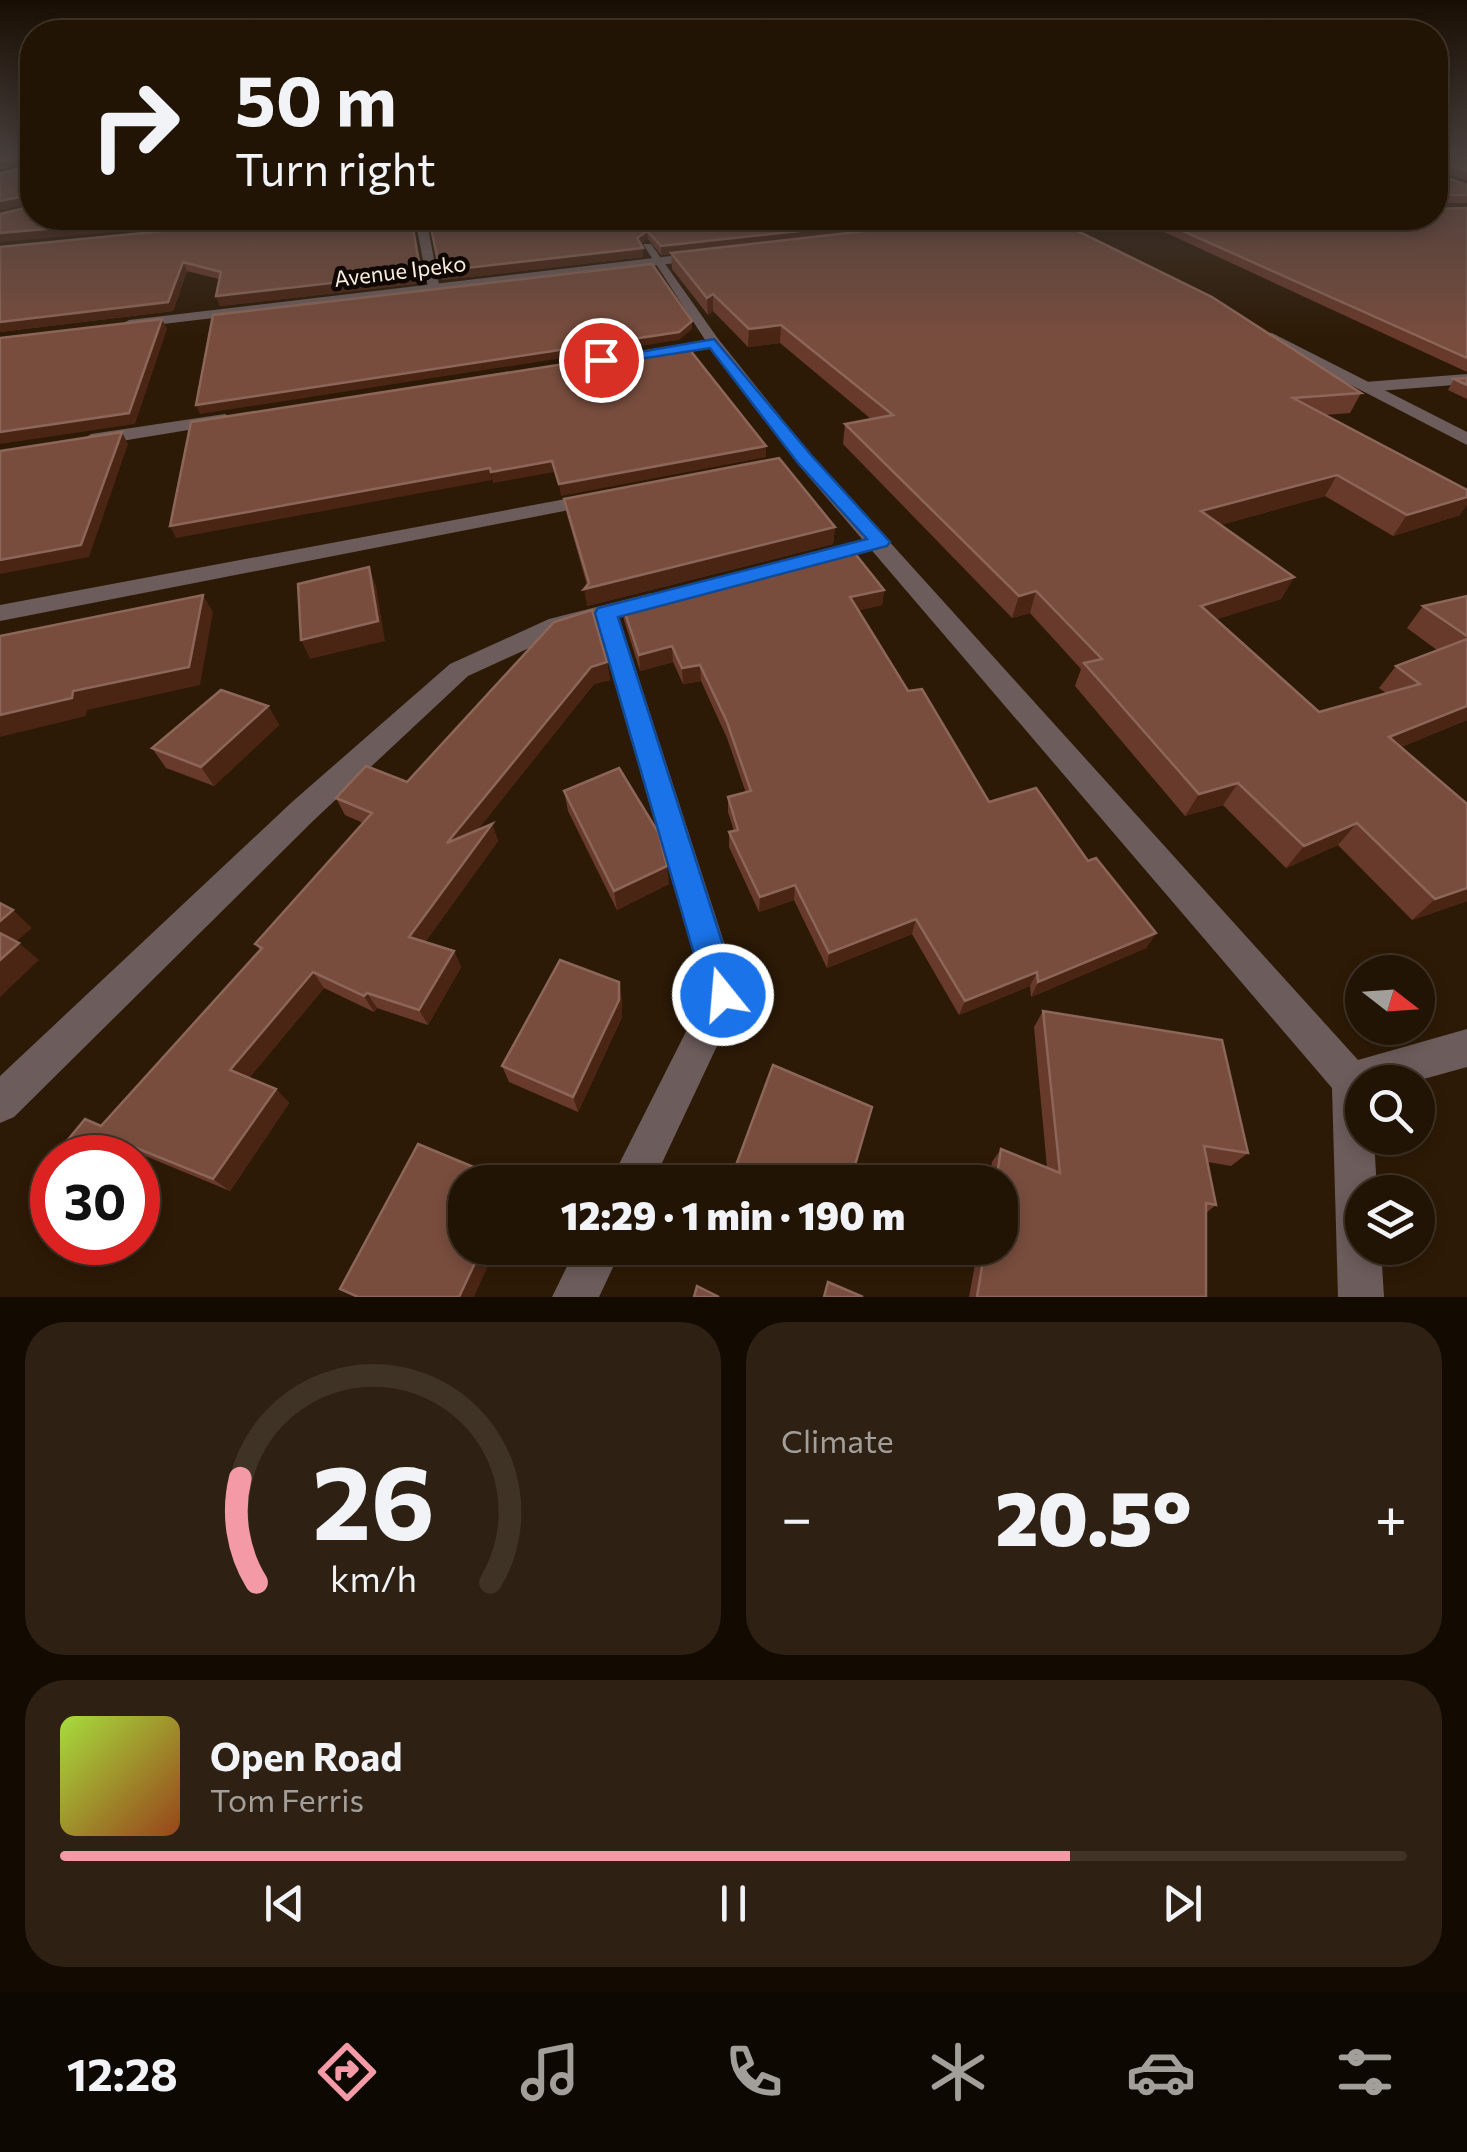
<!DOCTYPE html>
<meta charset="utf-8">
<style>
:root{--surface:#221404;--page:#2e2113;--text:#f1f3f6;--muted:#a29e9a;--line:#3f3326;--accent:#f49aa6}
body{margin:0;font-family:Commissioner,sans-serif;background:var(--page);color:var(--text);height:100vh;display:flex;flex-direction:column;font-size:38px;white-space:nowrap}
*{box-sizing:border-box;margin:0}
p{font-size:32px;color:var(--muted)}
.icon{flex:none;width:55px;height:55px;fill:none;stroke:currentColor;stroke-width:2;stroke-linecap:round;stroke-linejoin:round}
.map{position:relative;height:1297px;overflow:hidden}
.panel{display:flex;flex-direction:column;gap:25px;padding:25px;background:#130b02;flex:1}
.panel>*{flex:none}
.guide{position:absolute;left:20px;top:20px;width:1428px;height:210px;border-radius:40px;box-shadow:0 5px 15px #0003,0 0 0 2px var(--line);background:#221404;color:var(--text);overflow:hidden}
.needle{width:65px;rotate:107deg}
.buttons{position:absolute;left:1345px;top:955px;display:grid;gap:20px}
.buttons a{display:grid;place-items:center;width:90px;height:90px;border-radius:50%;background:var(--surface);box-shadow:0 5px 15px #0003,0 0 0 2px var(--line);font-size:50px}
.speed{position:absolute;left:30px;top:1135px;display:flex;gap:20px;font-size:50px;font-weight:700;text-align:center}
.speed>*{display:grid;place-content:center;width:130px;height:130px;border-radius:50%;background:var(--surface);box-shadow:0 5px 15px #0003,0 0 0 2px var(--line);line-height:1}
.speed .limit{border:15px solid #d22;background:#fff;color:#111}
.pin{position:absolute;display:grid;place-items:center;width:85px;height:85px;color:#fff;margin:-42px;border:5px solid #fff;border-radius:50%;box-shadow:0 2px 10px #0007}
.me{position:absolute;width:110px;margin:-55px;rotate:343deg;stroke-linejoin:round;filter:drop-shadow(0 0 8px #0008)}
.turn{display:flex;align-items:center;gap:35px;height:210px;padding:0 50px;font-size:45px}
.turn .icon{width:130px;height:130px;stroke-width:2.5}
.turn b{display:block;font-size:70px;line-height:85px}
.big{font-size:75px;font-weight:800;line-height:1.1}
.panel .widget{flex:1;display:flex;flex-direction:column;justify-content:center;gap:15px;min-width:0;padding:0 35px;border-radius:40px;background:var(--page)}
.panel .dial{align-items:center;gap:0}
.dial svg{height:260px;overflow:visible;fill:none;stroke:var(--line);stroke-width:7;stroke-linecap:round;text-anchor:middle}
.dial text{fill:var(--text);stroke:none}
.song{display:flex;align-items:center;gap:30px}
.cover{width:120px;height:120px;border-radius:15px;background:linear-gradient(135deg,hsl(80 70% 55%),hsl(20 70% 35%))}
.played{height:10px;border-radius:5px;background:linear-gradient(90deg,var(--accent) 75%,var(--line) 75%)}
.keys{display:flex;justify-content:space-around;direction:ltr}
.heat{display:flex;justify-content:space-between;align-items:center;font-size:55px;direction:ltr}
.panel .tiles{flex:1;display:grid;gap:25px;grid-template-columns:1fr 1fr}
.widget:last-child{grid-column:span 2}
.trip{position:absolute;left:448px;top:1165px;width:570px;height:100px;border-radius:40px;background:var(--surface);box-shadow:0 5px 15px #0003,0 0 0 2px var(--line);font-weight:800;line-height:100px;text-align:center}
.tabs{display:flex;height:160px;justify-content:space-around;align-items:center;background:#0e0802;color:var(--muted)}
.tabs .icon{width:70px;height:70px}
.tabs .on{color:var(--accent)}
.tabs b{font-size:45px;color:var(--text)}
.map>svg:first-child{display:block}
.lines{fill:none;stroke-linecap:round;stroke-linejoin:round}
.minor{fill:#6c5d5c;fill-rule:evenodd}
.tertiary{fill:#6c5d5c;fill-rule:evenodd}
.wall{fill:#683a2b}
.shaded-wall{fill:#4a2514}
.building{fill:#784d3e;stroke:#8c6658;stroke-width:2.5}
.route{fill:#1a73e8;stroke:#114b97;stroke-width:2.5}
.labels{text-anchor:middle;stroke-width:9;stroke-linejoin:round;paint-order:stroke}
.far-street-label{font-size:22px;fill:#f9ece0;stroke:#0f0702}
</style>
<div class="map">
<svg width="1467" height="1297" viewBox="0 0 1467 1297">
<rect width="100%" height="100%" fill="#2d1a06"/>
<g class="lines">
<g class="minor">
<path d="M415 218H426L440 290 428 287Z"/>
<path d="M643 244H651L719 340 811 455 1358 1060 1467 1029V1067L1413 1082H1362V1138H1374L1377 1192H1362V1248H1381L1384 1297H1338L1332 1088 797 463 709 346Z"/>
<path d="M1467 374V384L1365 392 1357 387 1365 382Z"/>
<path d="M225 414 234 419 231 423 91 446 82 440 91 434Z"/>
<path d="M598 493 608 499 605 503 0 621V605Z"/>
<path d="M652 593 660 596 664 601 660 606 619 617 741 995 653 1182H610L705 994 597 623 566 631 468 676 314 820 14 1117 0 1123V1076L292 802 450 664 549 619Z"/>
<path d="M576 1248H622L599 1297H552Z"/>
</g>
<g class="tertiary">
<path d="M705 252 711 256 709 259 129 328 122 324 129 320Z"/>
<path d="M1262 333H1272L1467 432V445L1262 339Z"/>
</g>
</g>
<g class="wall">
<path d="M1435 156H1467V180L1435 170 1436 174 1467 185V203H1437L1439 209 1467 208V372L1134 218H1435Z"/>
<path d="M297 218H412L423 283 220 306 216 296 219 279 187 271 173 311 0 332V247Z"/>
<path d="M429 218H1051L1361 393 1350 413 1325 415 1460 515 1393 536 1325 496 1220 525 1294 577 1281 599 1216 619 1319 712 1386 693 1379 688 1396 666 1437 650 1407 628 1423 606 1467 596V720L1401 747 1467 901 1412 920 1338 845 1286 868 1223 805 1185 816 1075 686 1081 669 1030 613 1012 618 843 444 845 424 871 419 780 343 748 347 713 311 708 315 672 269 671 254 661 255 648 239 640 244 643 257 442 280Z"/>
<path d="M1056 218H1089L1086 223 1088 224 1085 232Z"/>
<path d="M1467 378V399L1448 390 1454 379Z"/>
<path d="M564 499 835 527 833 544 587 606V585L567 515Z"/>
<path d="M884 590 882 605 858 610 908 691 989 802 1088 861 1156 933 1146 948 1031 997 1030 986 959 1015 912 934 827 968 794 900 759 912 729 847V832L734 831 728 812V797L746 793 727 738 701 681 683 684 673 662 640 671 624 620 622 604Z"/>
<path d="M607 662 610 680 594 684 477 830 492 824 498 841 425 942 454 951 461 967 428 1025 377 1008 374 1012 324 988 249 1078 276 1089 289 1103 230 1191 143 1155 138 1162 101 1126 260 950 255 944 363 823 345 815 336 798 407 782Z"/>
<path d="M268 706 279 725 214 786 166 768 152 748Z"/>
<path d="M564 791 669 884 617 910 568 811Z"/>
<path d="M622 999V1017L578 1112 509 1082 502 1066Z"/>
<path d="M1043 1011 1248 1153 1231 1166 1208 1162 1216 1205 1206 1213V1297H969L978 1248H1000V1182H989L992 1162 1001 1149 1047 1168 1034 1027Z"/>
</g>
<g class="shaded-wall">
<path d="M27 156H31L32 162 0 169V161Z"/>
<path d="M30 195 32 203 0 210V201Z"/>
<path d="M175 218H269L0 242V233Z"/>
<path d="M412 218 423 283 220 306 216 296Z"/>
<path d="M919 218H991L661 255V246Z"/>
<path d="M647 231 648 239 637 246V238Z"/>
<path d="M643 248V257L442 280 440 271Z"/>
<path d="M183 262 187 271 173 311 0 332V322Z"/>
<path d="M713 294V311L708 315 707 298Z"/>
<path d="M162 319 167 329 135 424 0 444V432Z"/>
<path d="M692 321V329L679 340 200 414 196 405Z"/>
<path d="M781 325 780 343 748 347 749 329Z"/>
<path d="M122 432 128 444 89 557 0 574V560Z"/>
<path d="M766 446V457L561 496 559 484Z"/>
<path d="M552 461 554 472 493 483 491 472Z"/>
<path d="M490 468 492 480 176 538 170 526Z"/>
<path d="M1337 475 1325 496 1191 533 1201 511Z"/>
<path d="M1467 497V505L1460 515 1393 536 1407 515Z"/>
<path d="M835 527 833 544 587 606 584 589Z"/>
<path d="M369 567 376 586 385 641 310 659 301 640Z"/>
<path d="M1294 577 1281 599 1190 628 1201 606Z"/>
<path d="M884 590 882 605 848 613 850 597Z"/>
<path d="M1036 591 1030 613 1012 618 1019 596Z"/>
<path d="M203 595 213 612 200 685 87 710 86 716 0 737V715L73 691Z"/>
<path d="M672 646 673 662 640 671 639 655Z"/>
<path d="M607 662 610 680 594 684 454 860 447 843 591 667Z"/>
<path d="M700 665 701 681 683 684 682 668Z"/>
<path d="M268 706 279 725 214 786 201 767Z"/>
<path d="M1467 706V720L1371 759 1389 737Z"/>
<path d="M1238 783 1223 805 1185 816 1199 794Z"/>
<path d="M1357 823 1338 845 1286 868 1304 846Z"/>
<path d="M492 824 498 841 417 953 409 937Z"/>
<path d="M667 866 669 884 617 910 614 891Z"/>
<path d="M795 885 794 900 759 912 760 897Z"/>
<path d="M1467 888V901L1412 920 1435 899Z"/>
<path d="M13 910 32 928 12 945 0 935V921Z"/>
<path d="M916 919 912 934 827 968 829 953Z"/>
<path d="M1156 933 1146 948 1031 997 1038 982Z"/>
<path d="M19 943 39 960 0 997V960Z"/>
<path d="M454 951 461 967 428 1025 419 1010Z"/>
<path d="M313 972 324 988 244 1084 230 1070Z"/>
<path d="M1037 972 1030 986 959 1015 965 1001Z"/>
<path d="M619 982 622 999V1017L578 1112 573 1097Z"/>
<path d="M367 993 377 1008 374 1012 364 996Z"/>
<path d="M276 1089 289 1103 230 1191 213 1179Z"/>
<path d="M124 1143 143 1155 138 1162V1158H112Z"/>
<path d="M482 1248H496L474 1297H459Z"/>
</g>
<g class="building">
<path d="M0 156H27L0 161Z"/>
<path d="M31 156H32V218H175L0 233V214L29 207 30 195 0 201V173L29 167Z"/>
<path d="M1435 156H1467V171L1440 162 1435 166Z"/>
<path d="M1435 166 1436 174 1467 185V195H1439L1435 199 1439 209 1467 208V358L1154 218H1435Z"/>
<path d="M297 218H411L421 273 216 296 221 272 183 262 168 302 0 322V247Z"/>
<path d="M429 218H919L661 246 647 231 637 238 643 248 440 271Z"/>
<path d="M980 218H1051L1212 297 1361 393 1293 398 1467 490V497L1407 515 1337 475 1201 511 1294 577 1201 606 1319 712 1420 684 1396 666 1467 639V706L1389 737 1467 804V888L1435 899 1357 823 1304 846 1238 783 1199 794 1084 663 1102 659 1036 591 1019 596 845 424 893 415 781 325 749 329 713 294 707 298 671 253Z"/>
<path d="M652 264 692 321 679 332 196 405 213 315Z"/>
<path d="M162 319 129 413 0 432V338Z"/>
<path d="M686 345 766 446 559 484 552 461 491 472 490 468 170 526 191 422Z"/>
<path d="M1467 378V385L1454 379Z"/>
<path d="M122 432 81 545 0 560V451Z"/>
<path d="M779 458 835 527 584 589 589 583 564 499Z"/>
<path d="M849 546 884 590 850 597 908 691 922 689 989 802 1036 788 1088 861 1096 858 1156 933 1038 982 1037 972 965 1001 916 919 829 953 795 885 760 897 729 832 738 830 728 797 751 791 727 722 700 665 682 668 672 646 639 655 622 604Z"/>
<path d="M369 567 378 621 301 640 298 584Z"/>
<path d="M203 595 189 667 73 691 72 698 0 715V636Z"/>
<path d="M1467 596V636L1423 606Z"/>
<path d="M592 610 607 662 591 667 447 843 492 824 409 937 454 951 419 1010 367 993 364 996 313 972 230 1070 276 1089 213 1179 124 1143 112 1158H53L85 1119 101 1126 262 948 255 944 372 813 336 798 366 766 407 782 554 622Z"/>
<path d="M221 690 268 706 201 767 152 748Z"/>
<path d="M619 768 658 832 667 866 614 891 564 791Z"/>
<path d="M0 903 13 910 0 921Z"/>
<path d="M0 933 19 943 0 960Z"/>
<path d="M560 960 619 982V1000L573 1097 502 1066Z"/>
<path d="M1043 1011 1222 1040 1248 1153 1204 1146 1216 1205 1206 1203V1297H977L985 1248H1000V1182H996L1001 1149 1060 1173Z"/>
<path d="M773 1065 872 1107 850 1182H745L732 1176Z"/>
<path d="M418 1144 510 1182H465V1248H482L459 1297H358L340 1289Z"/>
<path d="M52 1158V1168L46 1165Z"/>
<path d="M828 1282 863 1297H824Z"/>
<path d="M697 1286 719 1297H694Z"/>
</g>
<linearGradient id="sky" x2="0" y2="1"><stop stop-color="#190e03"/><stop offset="0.46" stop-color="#463e3b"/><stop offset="1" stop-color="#463e3b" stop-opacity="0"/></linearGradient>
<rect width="1467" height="337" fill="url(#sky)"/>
<path class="route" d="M714 339 811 455 890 542 887 546 618 617 739 995 734 1007 723 1011 711 1007 706 995 595 613 598 608 867 539 798 463 710 348 601 365 594 360Z"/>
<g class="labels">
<g class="far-street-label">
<text transform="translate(400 271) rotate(-7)" y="8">Avenue Ipeko</text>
</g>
</g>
</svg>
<div class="buttons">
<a><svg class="needle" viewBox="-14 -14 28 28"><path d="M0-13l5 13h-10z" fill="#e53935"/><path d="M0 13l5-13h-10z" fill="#a29e9a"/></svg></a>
<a><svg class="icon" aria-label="search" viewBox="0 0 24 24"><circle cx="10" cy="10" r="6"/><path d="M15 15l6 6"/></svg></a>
<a><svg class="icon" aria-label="layers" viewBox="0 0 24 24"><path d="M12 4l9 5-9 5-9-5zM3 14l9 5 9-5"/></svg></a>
</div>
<div class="speed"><div class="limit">30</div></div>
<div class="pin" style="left:601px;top:360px;background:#d93025"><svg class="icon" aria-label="arrive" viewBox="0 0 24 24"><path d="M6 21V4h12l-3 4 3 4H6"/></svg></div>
<svg class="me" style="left:723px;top:995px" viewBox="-20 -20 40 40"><circle r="17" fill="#1a73e8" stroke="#fff" stroke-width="3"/><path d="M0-11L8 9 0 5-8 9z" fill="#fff"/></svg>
<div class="trip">12:29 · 1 min · 190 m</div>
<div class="guide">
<div class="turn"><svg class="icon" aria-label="right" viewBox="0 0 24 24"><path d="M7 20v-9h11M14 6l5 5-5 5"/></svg><div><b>50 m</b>Turn right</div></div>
</div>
</div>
<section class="panel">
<div class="tiles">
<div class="widget dial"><svg viewBox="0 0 100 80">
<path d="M14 69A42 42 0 1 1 86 69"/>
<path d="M14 69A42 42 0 0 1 9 37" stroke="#f49aa6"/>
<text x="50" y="56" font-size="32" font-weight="700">26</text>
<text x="50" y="72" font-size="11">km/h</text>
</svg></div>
<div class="widget"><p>Climate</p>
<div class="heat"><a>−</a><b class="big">20.5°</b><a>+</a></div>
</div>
<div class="widget">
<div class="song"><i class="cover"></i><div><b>Open Road</b><p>Tom Ferris</p></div></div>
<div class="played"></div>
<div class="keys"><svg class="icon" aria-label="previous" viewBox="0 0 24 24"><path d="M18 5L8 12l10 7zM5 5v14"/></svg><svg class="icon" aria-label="pause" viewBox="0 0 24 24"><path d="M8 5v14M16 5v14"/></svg><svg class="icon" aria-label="next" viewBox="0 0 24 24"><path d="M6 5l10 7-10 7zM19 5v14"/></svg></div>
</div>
</div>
</section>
<nav class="tabs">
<b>12:28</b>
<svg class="icon on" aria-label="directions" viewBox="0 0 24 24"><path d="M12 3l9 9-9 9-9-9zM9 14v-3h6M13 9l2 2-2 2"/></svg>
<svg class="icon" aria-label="music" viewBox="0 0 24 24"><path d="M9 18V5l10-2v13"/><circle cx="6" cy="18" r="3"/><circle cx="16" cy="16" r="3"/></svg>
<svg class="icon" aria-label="phone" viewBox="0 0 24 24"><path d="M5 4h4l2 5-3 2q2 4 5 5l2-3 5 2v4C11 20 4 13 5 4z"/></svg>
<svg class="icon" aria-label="climate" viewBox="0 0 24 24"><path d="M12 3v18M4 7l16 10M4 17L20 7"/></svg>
<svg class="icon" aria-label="car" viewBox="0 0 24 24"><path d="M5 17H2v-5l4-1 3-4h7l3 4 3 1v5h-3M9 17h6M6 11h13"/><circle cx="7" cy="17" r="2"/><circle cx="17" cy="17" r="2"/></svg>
<svg class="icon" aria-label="filters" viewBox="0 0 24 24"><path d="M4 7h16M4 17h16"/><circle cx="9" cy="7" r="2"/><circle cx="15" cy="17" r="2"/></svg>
</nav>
